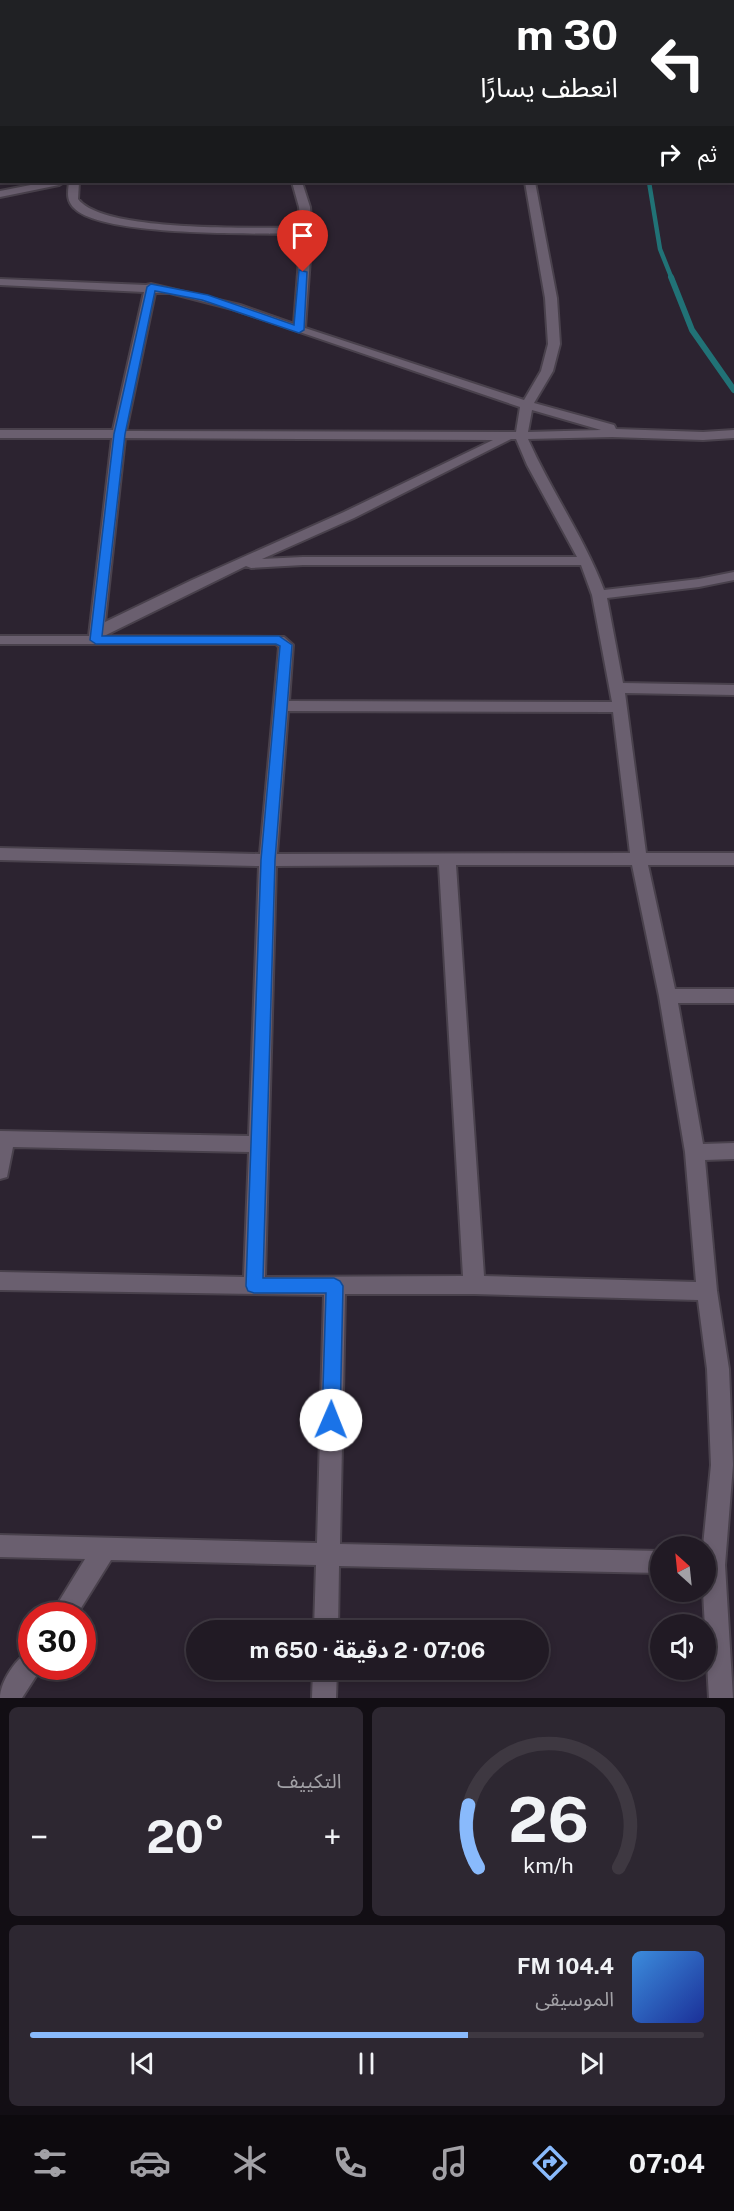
<!DOCTYPE html>
<html lang="ar">
<meta charset="utf-8">
<style>
:root{--surface:#211a24;--page:#2d2731;--text:#f1f3f6;--muted:#a2a1a6;--line:#3e3841;--accent:#89bafc}
body{margin:0;font-family:"Public Sans","Noto Sans Arabic",sans-serif;background:var(--page);color:var(--text);direction:rtl;height:100vh;display:flex;flex-direction:column;font-size:22px;white-space:nowrap}
*{box-sizing:border-box;margin:0}
p{font-size:20px;color:var(--muted)}
.icon{flex:none;width:33px;height:33px;fill:none;stroke:currentColor;stroke-width:2;stroke-linecap:round;stroke-linejoin:round}
.map{position:relative;height:1698px;overflow:hidden;direction:ltr}
.details{display:flex;flex-direction:column;gap:9px;padding:9px;background:#120e14;flex:1}
.details>*{flex:none}
.banner{position:absolute;left:0px;top:0px;width:735px;height:183px;box-shadow:0 3px 9px #0003,0 0 0 2px var(--line);direction:rtl;background:#202124;color:#fff;overflow:hidden}
.needle{width:39px;rotate:333deg}
.fabs{position:absolute;left:650px;top:1536px;display:grid;gap:12px}
.fabs a{display:grid;place-items:center;width:66px;height:66px;border-radius:50%;background:var(--surface);box-shadow:0 3px 9px #0003,0 0 0 2px var(--line);font-size:30px}
.speed{position:absolute;left:18px;top:1602px;display:flex;gap:12px;font-size:30px;font-weight:700;text-align:center}
.speed>*{display:grid;place-content:center;width:78px;height:78px;border-radius:50%;background:var(--surface);box-shadow:0 3px 9px #0003,0 0 0 2px var(--line);line-height:1}
.speed .limit{border:9px solid #d22;background:#fff;color:#111}
.pin{position:absolute;display:grid;place-items:center;width:51px;height:51px;color:#fff;margin:-62px -26px;border-radius:50% 50% 50% 0;rotate:-45deg;box-shadow:0 0 6px #0007}
.pin .icon{rotate:45deg}
.me{position:absolute;width:66px;margin:-33px;rotate:1deg;stroke-linejoin:round;filter:drop-shadow(0 0 4px #0008)}
.turn{display:flex;align-items:center;gap:21px;height:126px;padding:0 18px;font-size:27px}
.turn .icon{width:78px;height:78px;stroke-width:2.5}
.turn b{display:block;font-size:42px;line-height:51px}
.then{display:flex;align-items:center;height:57px;padding:0 18px;background:#0003;gap:12px;font-size:22px}
.big{font-size:45px;font-weight:700;line-height:1.1}
.details .tile{flex:1;display:flex;flex-direction:column;justify-content:center;gap:9px;min-width:0;padding:0 21px;border-radius:9px;background:var(--page)}
.details .dial{align-items:center;gap:0}
.dial svg{height:156px;overflow:visible;fill:none;stroke:var(--line);stroke-width:7;stroke-linecap:round;text-anchor:middle}
.dial text{fill:var(--text);stroke:none}
.song{display:flex;align-items:center;gap:18px}
.cover{width:72px;height:72px;border-radius:9px;background:linear-gradient(135deg,hsl(210 70% 55%),hsl(230 70% 35%))}
.played{height:6px;border-radius:3px;background:linear-gradient(90deg,var(--accent) 65%,var(--line) 65%)}
.keys{display:flex;justify-content:space-around;direction:ltr}
.heat{display:flex;justify-content:space-between;align-items:center;font-size:33px;direction:ltr}
.details .tiles{flex:1;display:grid;gap:9px;grid-template-columns:1fr 1fr}
.tile:last-child{grid-column:span 2}
.trip{position:absolute;left:186px;top:1620px;width:363px;height:60px;border-radius:30px;background:var(--surface);box-shadow:0 3px 9px #0003,0 0 0 2px var(--line);font-weight:700;line-height:60px;text-align:center;direction:rtl}
.tabs{display:flex;height:96px;justify-content:space-around;align-items:center;background:#0d0a0e;color:var(--muted)}
.tabs .icon{width:42px;height:42px}
.tabs .on{color:var(--accent)}
.tabs b{font-size:27px;color:var(--text)}
.map>svg:first-child{display:block}
.lines{fill:none;stroke-linecap:round;stroke-linejoin:round}
.stream-far1{stroke:#217276;stroke-width:4.5}
.stream{stroke:#217276;stroke-width:6}
.minor-casing{stroke:#49414c;stroke-width:4}
.secondary-casing{stroke:#49414c;stroke-width:4}
.minor{fill:#6a5f6f;fill-rule:evenodd}
.secondary{fill:#6a5f6f;fill-rule:evenodd}
.route{fill:#1a73e8;stroke:#114b97;stroke-width:1.5}
</style>
<div class="map">
<svg width="734" height="1698" viewBox="0 0 734 1698">
<rect width="100%" height="100%" fill="#2c2330"/>
<g class="lines">
<path class="stream-far1" d="M649 182 660 249 672 279"/>
<path class="stream" d="M671 277 692 330 734 390"/>
<g class="minor-casing">
<g id="minor">
<path d="M107 0H122L106 2Z"/>
<rect x="178" y="0" width="8" height="2"/>
<path d="M623 0H633L634 2H624Z"/>
<rect x="0" y="5" width="2" height="6"/>
<path d="M2 46V52L0 53V47Z"/>
<path d="M46 182H64L59 185 0 197V191Z"/>
<path d="M69 182H79L78 199C103 233 258 227 301 228L299 207 292 182H302L310 207 312 231 305 328 524 400 541 371 548 344 545 298 525 182H535L557 298 560 344 553 371 534 403 614 425 616 429 703 432 734 430V438L703 440 612 437 528 439C551 491 584 537 604 590L699 579 734 572V580L699 587 607 598 623 683 734 685V695L625 693 646 853H734V865H648L675 989H734V1003H678L703 1144 734 1143V1159L705 1160 717 1291 729 1369 733 1465 725 1565 733 1698H709L703 1592H705L703 1546 711 1465 707 1369 698 1300 474 1294H345L340 1544 660 1551V1573L339 1566 338 1630H314L316 1565 111 1560 76 1616H50L85 1559 0 1557V1535L317 1543 324 1295 0 1290V1272L244 1277 249 1152 13 1147 7 1177 0 1179V1131L249 1136 259 866 0 860V848L260 854 279 647 276 644H0V636H89L112 438H0V430H113L144 292 0 285V279L146 285 151 284 240 305 294 324 301 234C258 233 101 237 74 208 66 200 68 192 69 182ZM155 293H170L232 309 520 407 516 432 126 431ZM532 410 601 430 528 432ZM125 438 493 440 344 512 192 580 105 622ZM511 439H516L527 465 577 557H303L262 559 354 518ZM303 565H581L592 595 612 702 289 701 293 645 284 637 104 636 246 566 251 568ZM288 711 613 712 630 853 277 854ZM439 865 463 1276 265 1277 276 866ZM456 865H632L659 996 685 1152 696 1282 484 1276Z"/>
<path d="M32 1650V1666H42L40 1670 22 1698H0C0 1682 17 1656 32 1650Z"/>
<path d="M313 1670H337L336 1698H312Z"/>
</g>
</g>
<g class="secondary-casing">
<rect id="secondary" x="0" y="120" width="2" height="6"/>
</g>
<use href="#minor" class="minor"/>
<use href="#secondary" class="secondary"/>
</g>
<path class="route" d="M299 270 307 272 304 330 299 333 202 300 155 291 125 434 102 636H279L292 645 275 860 263 1278H334L340 1281 343 1286 340 1420 338 1426 331 1428 325 1426 322 1420 326 1293H254L248 1291 246 1286 261 860 280 646 276 644H96L90 640 114 434 147 287 151 284 208 295 294 325Z"/>
</svg>
<div class="fabs">
<a><svg class="needle" viewBox="-14 -14 28 28"><path d="M0-13l5 13h-10z" fill="#e53935"/><path d="M0 13l5-13h-10z" fill="#a2a1a6"/></svg></a>
<a><svg class="icon" aria-label="sound" viewBox="0 0 24 24"><path d="M4 9h4l5-4v14l-5-4H4zM17 9q2 3 0 6"/></svg></a>
</div>
<div class="speed"><div class="limit">30</div></div>
<div class="pin" style="left:303px;top:272px;background:#d93025"><svg class="icon" aria-label="arrive" viewBox="0 0 24 24"><path d="M6 21V4h12l-3 4 3 4H6"/></svg></div>
<svg class="me" style="left:331px;top:1420px" viewBox="-20 -20 40 40"><circle r="19" fill="#fff"/><path d="M0-13L10 11 0 6-10 11z" fill="#1a73e8"/></svg>
<div class="trip">07:06 · 2 دقيقة · 650 m</div>
<div class="banner">
<div class="turn"><svg class="icon" aria-label="left" viewBox="0 0 24 24"><path d="M17 20v-9H6M10 6l-5 5 5 5"/></svg><div><b>30 m</b>انعطف يسارًا</div></div>
<div class="then">ثم<svg class="icon" aria-label="right" viewBox="0 0 24 24"><path d="M7 20v-9h11M14 6l5 5-5 5"/></svg></div>
</div>
</div>
<section class="details">
<div class="tiles">
<div class="tile dial"><svg viewBox="0 0 100 80">
<path d="M14 69A42 42 0 1 1 86 69"/>
<path d="M14 69A42 42 0 0 1 9 37" stroke="#89bafc"/>
<text x="50" y="56" font-size="32" font-weight="700">26</text>
<text x="50" y="72" font-size="11">km/h</text>
</svg></div>
<div class="tile"><p>التكييف</p>
<div class="heat"><a>−</a><b class="big">20°</b><a>+</a></div>
</div>
<div class="tile">
<div class="song"><i class="cover"></i><div><b>104.4 FM</b><p>الموسيقى</p></div></div>
<div class="played"></div>
<div class="keys"><svg class="icon" aria-label="previous" viewBox="0 0 24 24"><path d="M18 5L8 12l10 7zM5 5v14"/></svg><svg class="icon" aria-label="pause" viewBox="0 0 24 24"><path d="M8 5v14M16 5v14"/></svg><svg class="icon" aria-label="next" viewBox="0 0 24 24"><path d="M6 5l10 7-10 7zM19 5v14"/></svg></div>
</div>
</div>
</section>
<nav class="tabs">
<b>07:04</b>
<svg class="icon on" aria-label="directions" viewBox="0 0 24 24"><path d="M12 3l9 9-9 9-9-9zM9 14v-3h6M13 9l2 2-2 2"/></svg>
<svg class="icon" aria-label="music" viewBox="0 0 24 24"><path d="M9 18V5l10-2v13"/><circle cx="6" cy="18" r="3"/><circle cx="16" cy="16" r="3"/></svg>
<svg class="icon" aria-label="phone" viewBox="0 0 24 24"><path d="M5 4h4l2 5-3 2q2 4 5 5l2-3 5 2v4C11 20 4 13 5 4z"/></svg>
<svg class="icon" aria-label="climate" viewBox="0 0 24 24"><path d="M12 3v18M4 7l16 10M4 17L20 7"/></svg>
<svg class="icon" aria-label="car" viewBox="0 0 24 24"><path d="M5 17H2v-5l4-1 3-4h7l3 4 3 1v5h-3M9 17h6M6 11h13"/><circle cx="7" cy="17" r="2"/><circle cx="17" cy="17" r="2"/></svg>
<svg class="icon" aria-label="filters" viewBox="0 0 24 24"><path d="M4 7h16M4 17h16"/><circle cx="9" cy="7" r="2"/><circle cx="15" cy="17" r="2"/></svg>
</nav>
